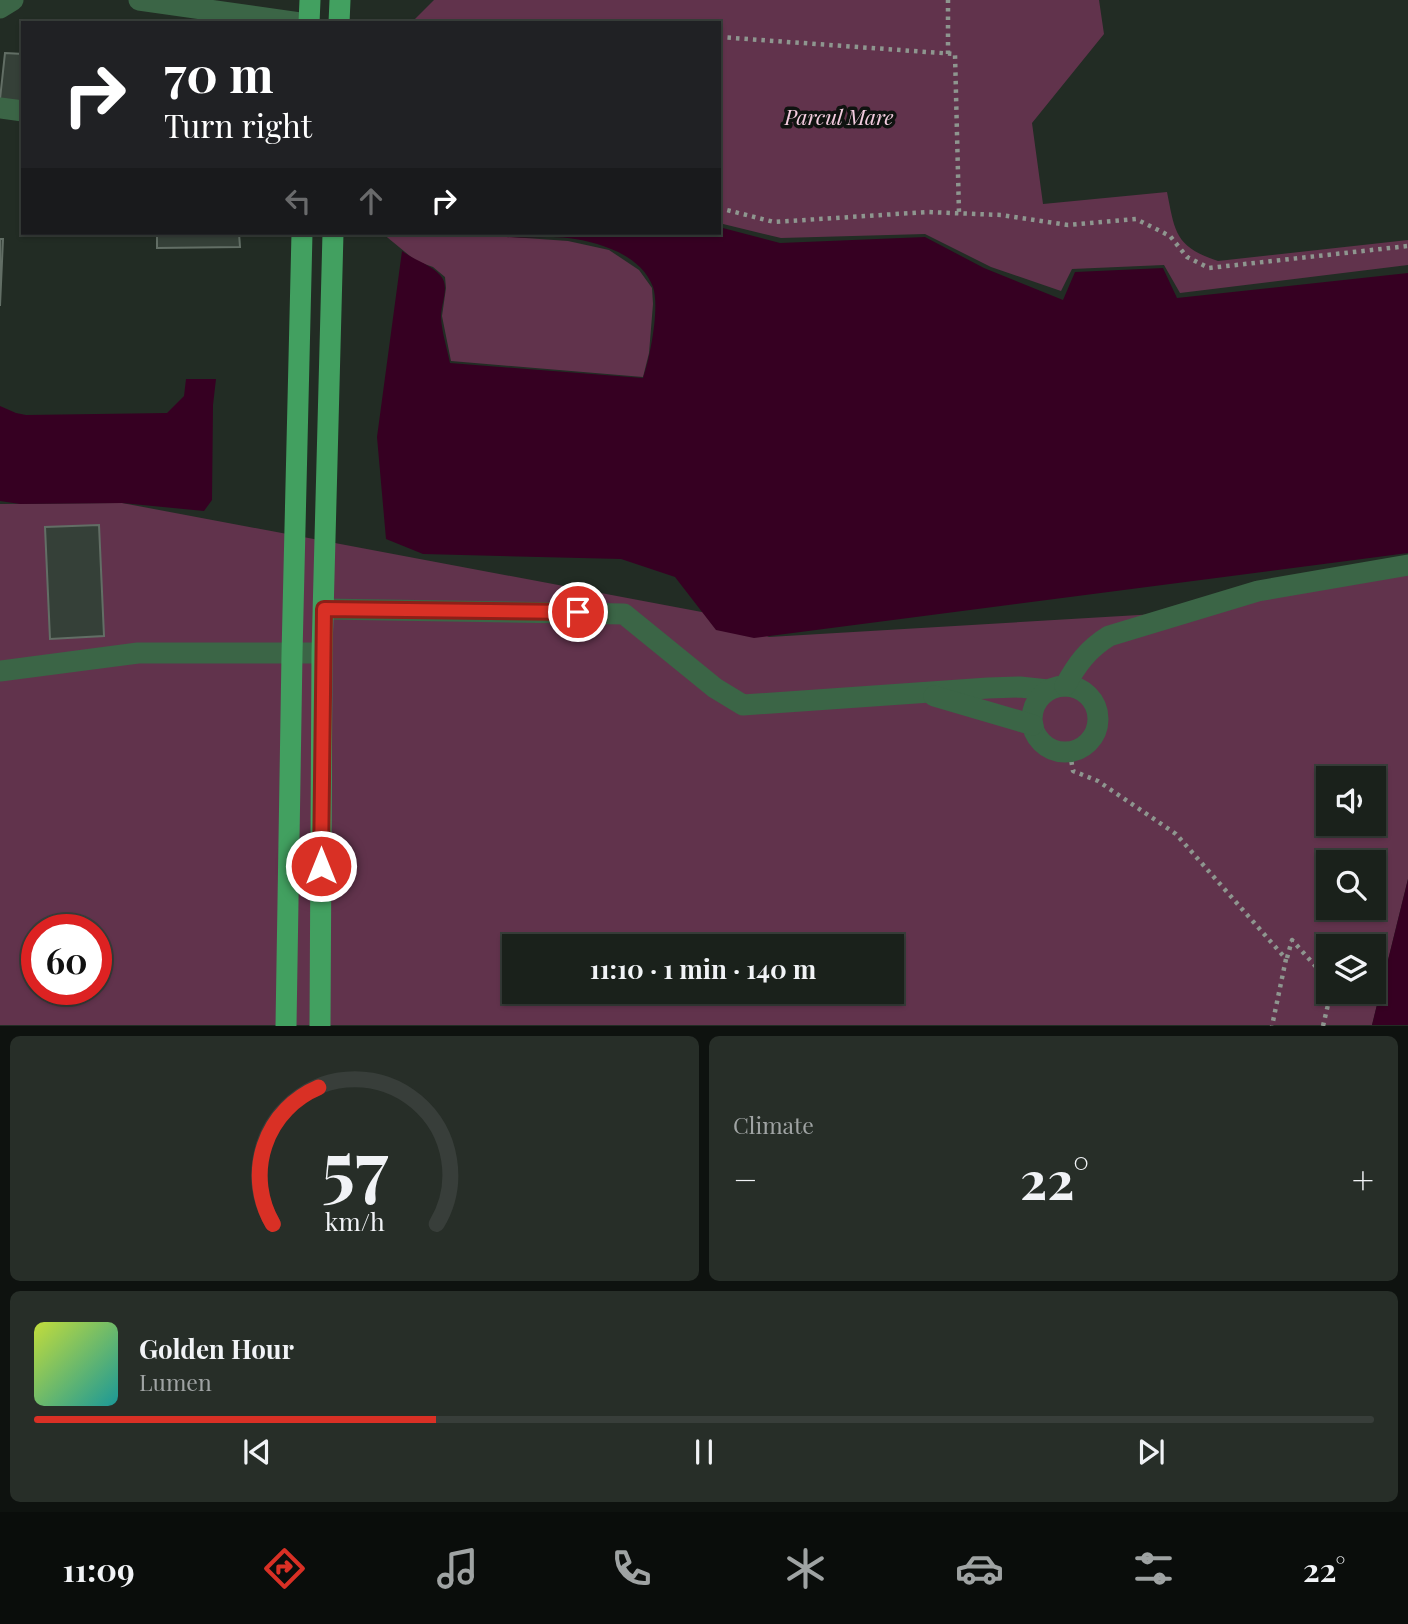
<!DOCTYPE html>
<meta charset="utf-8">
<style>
:root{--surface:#1a211b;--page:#272e28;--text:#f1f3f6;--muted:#9fa3a3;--line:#383e3a;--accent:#d93025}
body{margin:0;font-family:"Playfair Display",serif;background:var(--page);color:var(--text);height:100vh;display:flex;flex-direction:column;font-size:26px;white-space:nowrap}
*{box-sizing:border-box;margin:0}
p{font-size:23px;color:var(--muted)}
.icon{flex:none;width:38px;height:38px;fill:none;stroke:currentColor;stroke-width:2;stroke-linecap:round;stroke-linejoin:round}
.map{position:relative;height:1026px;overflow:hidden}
.details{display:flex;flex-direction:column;gap:10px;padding:10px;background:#0e120f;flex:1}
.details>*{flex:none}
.guide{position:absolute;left:21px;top:21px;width:700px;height:214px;border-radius:0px;box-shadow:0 2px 5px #0004,0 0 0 2px var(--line);background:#202124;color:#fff;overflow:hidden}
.controls{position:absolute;left:1316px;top:766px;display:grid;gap:14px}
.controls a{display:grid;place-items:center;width:70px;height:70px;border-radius:0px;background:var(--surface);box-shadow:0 2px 5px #0004,0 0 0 2px var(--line);font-size:35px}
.speed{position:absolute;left:21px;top:914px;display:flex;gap:14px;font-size:35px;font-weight:700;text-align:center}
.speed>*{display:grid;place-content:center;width:91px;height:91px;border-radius:50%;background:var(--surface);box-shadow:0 2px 5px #0004,0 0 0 2px var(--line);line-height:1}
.speed .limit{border:10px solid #d22;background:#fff;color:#111}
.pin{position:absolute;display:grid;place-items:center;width:60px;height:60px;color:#fff;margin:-30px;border:4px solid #fff;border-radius:50%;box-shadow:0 2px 7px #0007}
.me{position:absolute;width:77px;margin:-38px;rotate:0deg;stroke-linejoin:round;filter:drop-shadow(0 0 5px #0008)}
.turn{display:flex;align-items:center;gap:24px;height:147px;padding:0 28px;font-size:32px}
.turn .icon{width:91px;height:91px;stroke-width:2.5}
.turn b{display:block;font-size:49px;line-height:60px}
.lanes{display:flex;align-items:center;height:66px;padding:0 28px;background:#0003;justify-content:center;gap:35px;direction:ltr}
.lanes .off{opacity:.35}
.big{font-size:52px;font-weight:700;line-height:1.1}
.details .widget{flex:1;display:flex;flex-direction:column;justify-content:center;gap:10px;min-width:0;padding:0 24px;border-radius:10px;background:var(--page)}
.details .dial{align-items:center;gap:0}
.dial svg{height:182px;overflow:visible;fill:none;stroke:var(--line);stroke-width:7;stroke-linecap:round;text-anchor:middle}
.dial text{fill:var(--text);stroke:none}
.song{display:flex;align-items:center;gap:21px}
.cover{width:84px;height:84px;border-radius:10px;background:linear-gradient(135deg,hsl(70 70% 55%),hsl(180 70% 35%))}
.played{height:7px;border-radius:4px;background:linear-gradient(90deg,var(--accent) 30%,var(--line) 30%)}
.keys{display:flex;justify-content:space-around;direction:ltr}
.heat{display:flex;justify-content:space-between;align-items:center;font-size:38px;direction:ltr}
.details .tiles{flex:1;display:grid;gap:10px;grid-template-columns:1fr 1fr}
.widget:last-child{grid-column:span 2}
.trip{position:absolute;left:502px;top:934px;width:402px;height:70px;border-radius:0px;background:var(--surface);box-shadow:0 2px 5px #0004,0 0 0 2px var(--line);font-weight:700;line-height:70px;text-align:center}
.menu{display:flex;height:112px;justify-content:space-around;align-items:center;background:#0a0d0b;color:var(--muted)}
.menu .icon{width:49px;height:49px}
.menu .current{color:var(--accent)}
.menu b{font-size:32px;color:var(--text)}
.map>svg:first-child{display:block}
.green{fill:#61334c;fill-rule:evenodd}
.water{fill:#360022}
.building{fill:#354038;stroke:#626e65;stroke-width:2}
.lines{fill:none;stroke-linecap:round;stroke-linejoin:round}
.path{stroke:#8e968f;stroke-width:4.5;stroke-dasharray:3.5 5;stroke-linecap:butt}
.minor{stroke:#3b6546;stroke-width:21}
.major{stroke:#42a060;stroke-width:21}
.route-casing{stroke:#8d1f18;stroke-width:18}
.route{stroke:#d93025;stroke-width:12}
.labels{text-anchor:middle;stroke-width:7;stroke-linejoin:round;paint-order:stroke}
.park-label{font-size:21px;font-style:italic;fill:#f4cde0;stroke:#0f1310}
</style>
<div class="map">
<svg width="1408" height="1026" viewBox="0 0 1408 1026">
<rect width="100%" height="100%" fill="#222c24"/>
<g class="green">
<path d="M434 0H1099L1104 34 1032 123 1043 204 1167 192C1175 232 1175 247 1218 261L1408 240V265L1180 293 1164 265 1072 269 1061 291 991 267 925 234 781 238 719 223V23H411Z"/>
<path d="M382 233H480L482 235 568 241 609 250 639 270 652 288 653 304 649 353 643 377 451 361 442 316 446 288 445 277 433 267 416 261Z"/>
<path d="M122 503 723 616 769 637 1173 613 1408 575V879L1372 1025H0V504ZM1328 779H1374V824H1328ZM1328 863H1374V908H1328ZM37 929H96V989H37ZM514 947H892V992H514ZM1328 947H1374V992H1328Z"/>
</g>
<g class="water">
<path d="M719 227 780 243 925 237 984 268 1063 300 1075 272 1163 268 1177 298 1408 273V553L754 638 716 630 675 577 621 559 423 554 386 539 377 437 402 251C414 260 430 264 440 275 451 286 440 305 441 318 442 333 447 348 450 363L643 378C650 358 660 307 653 287 641 255 600 242 568 238 542 235 506 241 483 233H719Z"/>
<path d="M186 379H216L213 405 212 500 204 511 122 503 20 504 0 501V406L16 413 26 415 167 413 184 396Z"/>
<path d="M1408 879V1025H1372Z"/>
</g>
<g class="building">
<path d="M5 53 23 54V106L0 99Z"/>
<path d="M157 233H239L240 247 157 248Z"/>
<path d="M0 239H3L0 306Z"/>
<path d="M99 525 104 636 50 639 45 527Z"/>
</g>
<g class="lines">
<g class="path">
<path d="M719 37 955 54 959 213"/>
<path d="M948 54V0"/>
<path d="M719 208 774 222 927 212 1001 215 1068 225 1136 219 1170 236 1187 257 1209 268 1408 246"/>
<path d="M1070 753 1073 771 1098 781 1176 834 1286 959 1272 1026"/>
<path d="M1287 958 1292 940 1328 980"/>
<path d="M1323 1026 1331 992"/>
</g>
<g class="minor">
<path d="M139 0 300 23"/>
<path d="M0 8 13 0"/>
<path d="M0 108 23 111"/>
<path d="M324 609 624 614 715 688 743 705 988 688 1020 687 1048 690"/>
<path d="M0 671 138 653H322"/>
<circle cx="1065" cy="719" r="33"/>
<path d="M1065 686C1077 664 1088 649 1109 636L1258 591 1408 565"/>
<path d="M934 696 1033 725"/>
</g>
<g class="major">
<path d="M309 23 310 0"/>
<path d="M339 23 340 0"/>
<path d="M286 1026 292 654 302 233"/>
<path d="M320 1026 322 653 333 233"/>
</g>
</g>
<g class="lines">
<g class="route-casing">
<path id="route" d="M321 866 324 609 578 612"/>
</g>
<use href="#route" class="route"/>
</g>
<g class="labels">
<g class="park-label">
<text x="839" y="125">Parcul Mare</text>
</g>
</g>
</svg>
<div class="controls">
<a><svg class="icon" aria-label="sound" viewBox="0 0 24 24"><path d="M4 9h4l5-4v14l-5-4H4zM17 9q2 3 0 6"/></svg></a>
<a><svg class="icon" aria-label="search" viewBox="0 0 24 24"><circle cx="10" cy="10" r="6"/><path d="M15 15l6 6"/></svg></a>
<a><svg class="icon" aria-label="layers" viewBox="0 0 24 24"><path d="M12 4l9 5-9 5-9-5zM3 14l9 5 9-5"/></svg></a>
</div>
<div class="speed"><div class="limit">60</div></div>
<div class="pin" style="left:578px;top:612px;background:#d93025"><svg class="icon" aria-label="arrive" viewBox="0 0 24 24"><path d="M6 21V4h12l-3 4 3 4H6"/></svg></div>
<svg class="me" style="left:321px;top:866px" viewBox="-20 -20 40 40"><circle r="17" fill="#d93025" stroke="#fff" stroke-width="3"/><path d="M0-11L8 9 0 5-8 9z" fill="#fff"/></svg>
<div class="trip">11:10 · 1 min · 140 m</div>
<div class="guide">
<div class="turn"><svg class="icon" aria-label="right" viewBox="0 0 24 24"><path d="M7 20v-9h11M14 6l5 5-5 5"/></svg><div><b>70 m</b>Turn right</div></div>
<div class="lanes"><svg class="icon off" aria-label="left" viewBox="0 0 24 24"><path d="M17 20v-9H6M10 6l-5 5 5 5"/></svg><svg class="icon off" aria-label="ahead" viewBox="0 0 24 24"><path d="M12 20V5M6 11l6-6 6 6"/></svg><svg class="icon" aria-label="right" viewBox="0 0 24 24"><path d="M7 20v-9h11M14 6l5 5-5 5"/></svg></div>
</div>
</div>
<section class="details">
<div class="tiles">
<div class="widget dial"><svg viewBox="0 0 100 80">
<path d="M14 69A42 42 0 1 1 86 69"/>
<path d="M14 69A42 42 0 0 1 34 9" stroke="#d93025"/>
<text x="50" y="56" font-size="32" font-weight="700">57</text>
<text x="50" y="72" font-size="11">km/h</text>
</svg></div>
<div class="widget"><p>Climate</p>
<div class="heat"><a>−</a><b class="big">22°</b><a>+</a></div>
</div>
<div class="widget">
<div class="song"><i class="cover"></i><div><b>Golden Hour</b><p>Lumen</p></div></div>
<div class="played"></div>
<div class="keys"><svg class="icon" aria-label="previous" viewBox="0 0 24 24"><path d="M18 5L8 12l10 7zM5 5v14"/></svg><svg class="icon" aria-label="pause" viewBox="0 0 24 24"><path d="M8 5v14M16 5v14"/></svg><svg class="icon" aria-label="next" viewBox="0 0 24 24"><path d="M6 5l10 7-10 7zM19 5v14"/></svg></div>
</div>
</div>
</section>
<nav class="menu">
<b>11:09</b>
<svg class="icon current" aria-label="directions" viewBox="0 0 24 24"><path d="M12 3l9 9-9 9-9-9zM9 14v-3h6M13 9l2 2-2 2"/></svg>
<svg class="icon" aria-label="music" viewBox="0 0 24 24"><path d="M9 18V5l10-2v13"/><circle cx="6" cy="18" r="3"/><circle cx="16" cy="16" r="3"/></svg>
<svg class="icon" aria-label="phone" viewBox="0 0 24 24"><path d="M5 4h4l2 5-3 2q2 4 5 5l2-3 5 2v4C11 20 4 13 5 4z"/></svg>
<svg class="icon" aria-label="climate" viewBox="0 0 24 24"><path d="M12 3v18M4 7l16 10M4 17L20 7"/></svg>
<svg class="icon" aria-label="car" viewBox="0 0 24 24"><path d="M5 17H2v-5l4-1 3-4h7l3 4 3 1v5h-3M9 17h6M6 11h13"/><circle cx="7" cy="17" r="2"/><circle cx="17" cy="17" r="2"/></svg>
<svg class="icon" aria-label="filters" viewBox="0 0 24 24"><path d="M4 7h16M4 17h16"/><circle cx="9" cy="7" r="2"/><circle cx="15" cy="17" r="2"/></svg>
<b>22°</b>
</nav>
